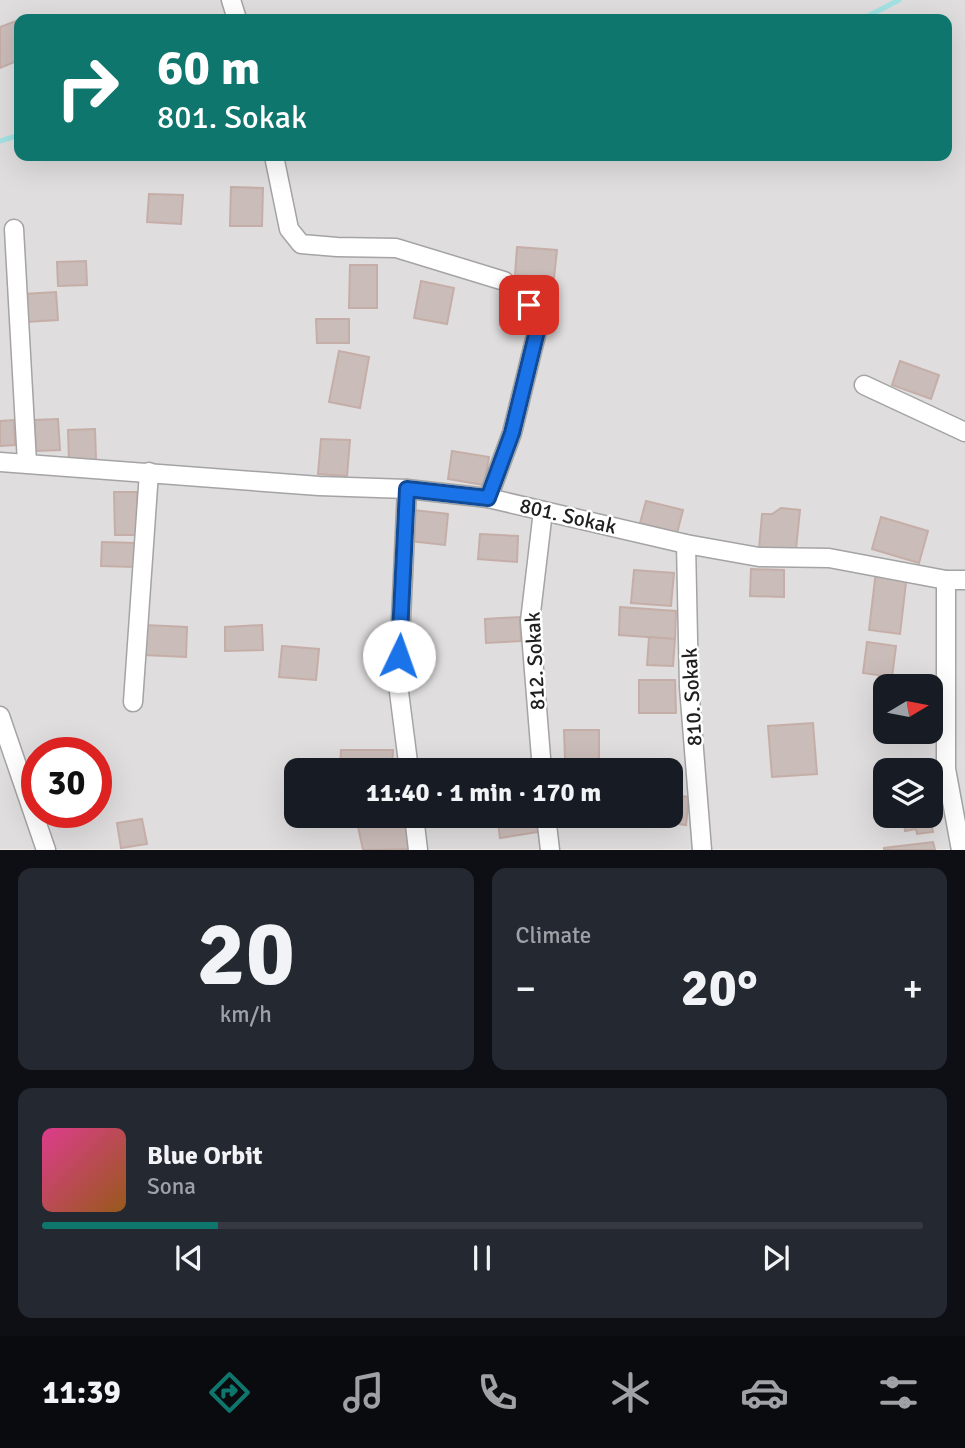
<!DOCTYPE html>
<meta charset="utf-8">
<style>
:root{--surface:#171b24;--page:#242831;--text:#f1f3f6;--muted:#9ea1a6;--line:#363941;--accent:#0f766e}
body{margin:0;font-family:Signika,sans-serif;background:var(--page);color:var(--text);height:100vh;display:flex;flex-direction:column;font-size:26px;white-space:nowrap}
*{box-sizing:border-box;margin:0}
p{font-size:23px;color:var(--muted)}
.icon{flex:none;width:38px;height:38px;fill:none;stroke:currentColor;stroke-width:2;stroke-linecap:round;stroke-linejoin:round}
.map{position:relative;height:850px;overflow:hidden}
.sheet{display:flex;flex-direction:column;gap:18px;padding:18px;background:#0d0f14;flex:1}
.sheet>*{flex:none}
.top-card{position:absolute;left:14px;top:14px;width:938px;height:147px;border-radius:14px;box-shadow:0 7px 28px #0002;background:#0f766e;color:#fff;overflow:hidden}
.needle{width:46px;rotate:80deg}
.buttons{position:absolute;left:873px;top:674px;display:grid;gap:14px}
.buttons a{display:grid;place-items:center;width:70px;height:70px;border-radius:14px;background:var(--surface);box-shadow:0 7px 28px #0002;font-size:35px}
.speed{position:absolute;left:21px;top:737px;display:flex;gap:14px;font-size:35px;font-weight:700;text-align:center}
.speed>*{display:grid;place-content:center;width:91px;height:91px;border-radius:50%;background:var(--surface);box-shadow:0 7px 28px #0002;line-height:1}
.speed .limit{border:10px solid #d22;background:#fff;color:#111}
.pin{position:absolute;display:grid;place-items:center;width:60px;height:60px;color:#fff;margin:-30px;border-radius:14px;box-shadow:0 4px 10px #0006}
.me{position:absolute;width:77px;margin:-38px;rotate:3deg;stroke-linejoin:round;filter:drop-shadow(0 0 5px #0008)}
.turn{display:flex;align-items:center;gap:24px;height:147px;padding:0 28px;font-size:32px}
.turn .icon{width:91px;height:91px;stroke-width:2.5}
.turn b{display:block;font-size:49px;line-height:60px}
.big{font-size:52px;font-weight:700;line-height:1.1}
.sheet .widget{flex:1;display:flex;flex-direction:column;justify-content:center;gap:10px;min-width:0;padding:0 24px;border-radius:14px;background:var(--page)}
.sheet .dial{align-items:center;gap:0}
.dial b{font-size:91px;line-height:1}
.song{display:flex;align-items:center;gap:21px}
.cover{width:84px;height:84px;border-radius:10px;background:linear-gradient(135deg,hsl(330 70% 55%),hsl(30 70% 35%))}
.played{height:7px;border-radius:4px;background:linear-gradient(90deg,var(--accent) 20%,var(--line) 20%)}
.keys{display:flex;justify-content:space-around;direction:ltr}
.heat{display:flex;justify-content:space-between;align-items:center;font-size:38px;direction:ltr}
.sheet .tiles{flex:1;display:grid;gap:18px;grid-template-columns:1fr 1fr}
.widget:last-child{grid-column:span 2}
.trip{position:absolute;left:284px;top:758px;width:399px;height:70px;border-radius:14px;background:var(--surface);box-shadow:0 7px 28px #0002;font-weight:700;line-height:70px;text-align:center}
.tabs{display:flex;height:112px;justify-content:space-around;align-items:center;background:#090b0e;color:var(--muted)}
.tabs .icon{width:49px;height:49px}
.tabs .active{color:var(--accent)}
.tabs b{font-size:32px;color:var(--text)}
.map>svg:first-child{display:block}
.residential{fill:#dfddde;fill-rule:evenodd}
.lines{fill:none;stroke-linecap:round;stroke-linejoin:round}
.stream{stroke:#a3e2e3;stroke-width:5}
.building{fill:#cabcb9;stroke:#c5aea7;stroke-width:2}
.street-casing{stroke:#a4a4a4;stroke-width:21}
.street{stroke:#fff;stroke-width:18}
.route-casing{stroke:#114b97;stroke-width:18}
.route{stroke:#1a73e8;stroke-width:12}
.labels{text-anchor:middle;stroke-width:5;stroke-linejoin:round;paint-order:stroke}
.street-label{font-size:21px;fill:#202020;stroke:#fff}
</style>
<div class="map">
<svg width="965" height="850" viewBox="0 0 965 850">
<rect width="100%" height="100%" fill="#f2ebe6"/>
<path class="residential" d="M0 0H965V849H0ZM19 19H947V156H19ZM886 686H931V732H886ZM37 752H96V812H37ZM296 770H670V816H296ZM886 770H931V816H886Z"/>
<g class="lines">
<g class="stream">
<path d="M862 19 899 0"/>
<path d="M0 141 19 135"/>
</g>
</g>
<g class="building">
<path d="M16 21 19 31V60L0 68V27Z"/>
<path d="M231 187 263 188 262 226H230Z"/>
<path d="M149 194 183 195 181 224 147 222Z"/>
<path d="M517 247 557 250 554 278 515 275Z"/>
<path d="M86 261 87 285 58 286 57 262Z"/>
<path d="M350 265H377V308H349Z"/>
<path d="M421 281 454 288 447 324 414 318Z"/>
<path d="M56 292 58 320 26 322 24 294Z"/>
<path d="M316 319H349V343H317Z"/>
<path d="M339 351 369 357 360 408 329 402Z"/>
<path d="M900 361 939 375 931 399 892 385Z"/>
<path d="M58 419 60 450 36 451 34 420Z"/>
<path d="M14 420 15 445 0 446V421Z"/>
<path d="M95 429 96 460 69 461 68 430Z"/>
<path d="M321 439 350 440 347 476 318 474Z"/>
<path d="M452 451 489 457 484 485 448 479Z"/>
<path d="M114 492H137L138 535H115Z"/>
<path d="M646 501 683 510 677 533 640 523Z"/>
<path d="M781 508 800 510 796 549H759L762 514H772Z"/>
<path d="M413 510 448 514 445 545 410 541Z"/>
<path d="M881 517 928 531 919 563 872 549Z"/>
<path d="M480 534 518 536 517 562 478 559Z"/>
<path d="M102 542 135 543 134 567 101 566Z"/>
<path d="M751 569 784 570V597L750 596Z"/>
<path d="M634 570 674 573 671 606 631 603Z"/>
<path d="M876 571 907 574 900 634 869 630Z"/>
<path d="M620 607 676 611 675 639 619 635Z"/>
<path d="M520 617 521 641 486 643 485 619Z"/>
<path d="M145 625 187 627 186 657 144 655Z"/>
<path d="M262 625 263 650 225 651V627Z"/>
<path d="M649 637 675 639 673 666 647 665Z"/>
<path d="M867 642 896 646 892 677 863 673Z"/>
<path d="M282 646 319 649 316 680 279 677Z"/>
<path d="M639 680H675L676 713H639Z"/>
<path d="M813 723 817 774 772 777 768 726Z"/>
<path d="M564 730H599V759H565Z"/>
<path d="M341 750H393L392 770H340Z"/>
<path d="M886 793V816H930L933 832 917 834 916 829 905 831 904 822 881 826 876 795Z"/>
<path d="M670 795 689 797 686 825 642 819V816H670Z"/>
<path d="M388 816H403L410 849 363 850 357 822Z"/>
<path d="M497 816H536L538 832 500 838Z"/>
<path d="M142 819 147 844 121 848 117 823Z"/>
<path d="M933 842 935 850H884V848Z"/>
</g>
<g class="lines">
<g class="street-casing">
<g id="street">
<path d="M231 0 237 19"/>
<path d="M274 156 289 229 301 244 337 247 396 248 504 281 529 305 538 327 512 433 488 498"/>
<path d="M14 229 27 463"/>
<path d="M864 385 965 432"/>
<path d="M0 462 319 486 407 489 488 498 686 544 759 557 829 558 946 580H965"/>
<path d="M407 489 398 684 409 770"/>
<path d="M686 544 689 687 702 850"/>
<path d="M946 580V769L961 850"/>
<path d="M133 702 149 472"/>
<path d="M0 716 46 850"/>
<path d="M542 770 530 621 543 511"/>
<path d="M414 816 418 850"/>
<path d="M546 816 550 850"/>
</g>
</g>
<use href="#street" class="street"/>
</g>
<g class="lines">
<g class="route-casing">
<path id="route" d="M399 656 407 489 488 498 512 433 538 327 529 305"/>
</g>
<use href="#route" class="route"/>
</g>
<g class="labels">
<g class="street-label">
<text transform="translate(568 516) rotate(13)" y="7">801. Sokak</text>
<text transform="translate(535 661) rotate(-93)" y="7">812. Sokak</text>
<text transform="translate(692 697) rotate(-93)" y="7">810. Sokak</text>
</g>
</g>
</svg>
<div class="buttons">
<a><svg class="needle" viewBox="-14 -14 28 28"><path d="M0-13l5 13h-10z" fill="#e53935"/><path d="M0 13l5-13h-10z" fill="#9ea1a6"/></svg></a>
<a><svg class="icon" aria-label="layers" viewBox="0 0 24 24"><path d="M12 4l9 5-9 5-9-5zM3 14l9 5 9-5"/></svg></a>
</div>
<div class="speed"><div class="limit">30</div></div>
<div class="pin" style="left:529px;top:305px;background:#d93025"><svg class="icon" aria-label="arrive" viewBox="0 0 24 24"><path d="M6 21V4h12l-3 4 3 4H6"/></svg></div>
<svg class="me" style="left:399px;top:656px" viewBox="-20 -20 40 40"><circle r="19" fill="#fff"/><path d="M0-13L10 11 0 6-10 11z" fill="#1a73e8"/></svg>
<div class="trip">11:40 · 1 min · 170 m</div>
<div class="top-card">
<div class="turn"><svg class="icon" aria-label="right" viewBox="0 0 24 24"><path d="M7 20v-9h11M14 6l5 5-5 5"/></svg><div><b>60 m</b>801. Sokak</div></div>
</div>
</div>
<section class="sheet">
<div class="tiles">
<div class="widget dial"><b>20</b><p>km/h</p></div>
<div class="widget"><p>Climate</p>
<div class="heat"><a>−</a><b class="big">20°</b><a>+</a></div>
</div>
<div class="widget">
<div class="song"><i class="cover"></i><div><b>Blue Orbit</b><p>Sona</p></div></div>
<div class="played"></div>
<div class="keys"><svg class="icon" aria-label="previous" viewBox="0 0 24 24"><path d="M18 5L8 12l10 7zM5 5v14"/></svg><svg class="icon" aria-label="pause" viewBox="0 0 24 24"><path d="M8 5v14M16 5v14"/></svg><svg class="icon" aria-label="next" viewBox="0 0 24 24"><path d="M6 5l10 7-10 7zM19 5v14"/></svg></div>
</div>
</div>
</section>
<nav class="tabs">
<b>11:39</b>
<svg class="icon active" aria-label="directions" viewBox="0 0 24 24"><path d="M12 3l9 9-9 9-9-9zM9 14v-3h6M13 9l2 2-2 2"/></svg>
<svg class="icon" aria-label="music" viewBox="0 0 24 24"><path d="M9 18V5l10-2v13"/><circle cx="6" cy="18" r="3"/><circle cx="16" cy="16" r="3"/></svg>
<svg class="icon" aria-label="phone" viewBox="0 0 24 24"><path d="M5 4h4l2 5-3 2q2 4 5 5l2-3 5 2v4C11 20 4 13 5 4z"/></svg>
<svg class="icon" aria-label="climate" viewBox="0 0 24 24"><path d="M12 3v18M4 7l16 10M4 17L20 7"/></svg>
<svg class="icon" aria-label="car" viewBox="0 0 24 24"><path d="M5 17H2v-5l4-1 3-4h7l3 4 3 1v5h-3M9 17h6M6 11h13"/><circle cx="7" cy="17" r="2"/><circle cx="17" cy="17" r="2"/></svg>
<svg class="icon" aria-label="filters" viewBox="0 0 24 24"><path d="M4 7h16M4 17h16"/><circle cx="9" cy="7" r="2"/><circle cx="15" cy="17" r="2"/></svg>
</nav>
